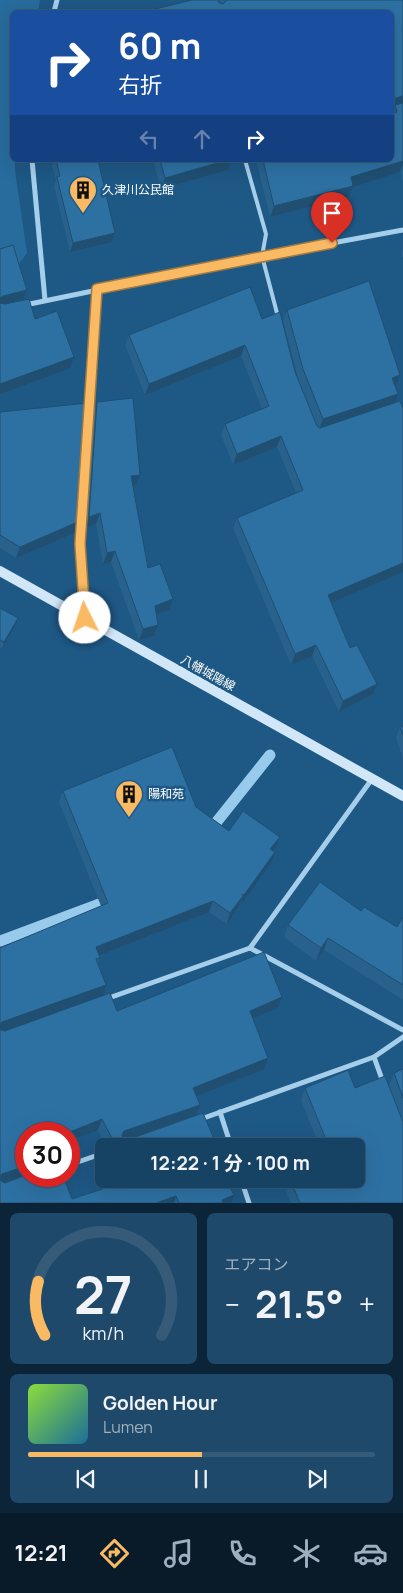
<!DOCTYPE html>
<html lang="ja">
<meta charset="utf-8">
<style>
:root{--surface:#164264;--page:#1f496a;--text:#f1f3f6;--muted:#9eb0bf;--line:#355b78;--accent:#faba64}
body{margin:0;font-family:Manrope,"Noto Sans JP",sans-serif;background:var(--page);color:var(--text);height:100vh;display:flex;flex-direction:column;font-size:19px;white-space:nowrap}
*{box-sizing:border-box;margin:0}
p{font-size:16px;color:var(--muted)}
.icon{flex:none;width:28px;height:28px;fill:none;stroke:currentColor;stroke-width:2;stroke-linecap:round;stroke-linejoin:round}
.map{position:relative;height:1203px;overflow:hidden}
.panel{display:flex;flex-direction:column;gap:10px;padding:10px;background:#0c2437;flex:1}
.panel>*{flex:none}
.top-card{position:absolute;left:10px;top:10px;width:384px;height:152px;border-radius:8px;box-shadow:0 5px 20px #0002,0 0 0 1px var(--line);background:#1a4fa0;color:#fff;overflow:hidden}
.speed{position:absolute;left:15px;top:1122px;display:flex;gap:10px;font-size:25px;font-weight:700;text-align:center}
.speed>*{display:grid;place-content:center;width:65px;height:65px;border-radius:50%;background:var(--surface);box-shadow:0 5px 20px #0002,0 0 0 1px var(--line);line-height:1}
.speed .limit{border:8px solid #d22;background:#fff;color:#111}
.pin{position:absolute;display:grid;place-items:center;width:42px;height:42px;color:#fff;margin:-51px -21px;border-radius:50% 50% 50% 0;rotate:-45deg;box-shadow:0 0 5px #0007}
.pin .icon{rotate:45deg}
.me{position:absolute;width:55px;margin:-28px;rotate:356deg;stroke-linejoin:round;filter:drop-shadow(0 0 4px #0008)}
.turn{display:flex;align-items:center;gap:18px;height:105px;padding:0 25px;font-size:22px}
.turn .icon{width:65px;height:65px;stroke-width:2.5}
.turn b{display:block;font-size:35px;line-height:42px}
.lanes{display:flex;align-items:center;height:48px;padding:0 25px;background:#0003;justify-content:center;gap:25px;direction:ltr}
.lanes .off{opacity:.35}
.big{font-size:38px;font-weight:700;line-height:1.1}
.panel .tile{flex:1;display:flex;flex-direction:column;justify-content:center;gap:8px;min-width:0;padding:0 18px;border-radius:8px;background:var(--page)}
.panel .dial{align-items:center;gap:0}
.dial svg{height:130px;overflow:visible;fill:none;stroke:var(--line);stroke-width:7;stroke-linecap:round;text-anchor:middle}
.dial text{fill:var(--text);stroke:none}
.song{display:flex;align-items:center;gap:15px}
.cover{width:60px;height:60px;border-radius:8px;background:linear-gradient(135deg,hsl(90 70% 55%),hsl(200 70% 35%))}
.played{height:5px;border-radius:2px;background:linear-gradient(90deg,var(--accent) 50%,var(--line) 50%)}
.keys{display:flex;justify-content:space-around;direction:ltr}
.heat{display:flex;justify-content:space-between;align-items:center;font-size:28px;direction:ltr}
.panel .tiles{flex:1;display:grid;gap:10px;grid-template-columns:1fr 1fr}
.tile:last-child{grid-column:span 2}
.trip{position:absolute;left:95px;top:1138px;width:270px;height:50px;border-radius:8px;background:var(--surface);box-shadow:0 5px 20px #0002,0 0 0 1px var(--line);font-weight:700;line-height:50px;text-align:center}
.tabs{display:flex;height:80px;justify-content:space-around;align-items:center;background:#091a28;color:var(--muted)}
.tabs .icon{width:35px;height:35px}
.tabs .active{color:var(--accent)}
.tabs b{font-size:22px;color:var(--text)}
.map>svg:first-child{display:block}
.green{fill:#276c9d}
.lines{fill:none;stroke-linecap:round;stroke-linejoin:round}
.stream{stroke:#98caec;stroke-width:11}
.lane{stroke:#a5ceea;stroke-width:4}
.street{stroke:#a5ceea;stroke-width:5}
.secondary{stroke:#d1e7f8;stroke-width:10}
.wall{fill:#27618c}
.shaded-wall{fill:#204f72}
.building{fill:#2d71a3;stroke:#204f72}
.route-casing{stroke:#a27941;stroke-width:12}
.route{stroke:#faba64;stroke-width:9}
.labels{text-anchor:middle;stroke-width:5;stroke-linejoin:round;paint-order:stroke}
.poi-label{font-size:12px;fill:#fff;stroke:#1e5885;text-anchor:start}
.street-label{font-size:12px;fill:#fff;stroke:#1e5885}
</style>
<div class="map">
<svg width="403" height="1203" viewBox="0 0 403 1203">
<rect width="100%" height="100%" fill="#1e5885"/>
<path class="green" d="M0 0H40L38 12H12V160H15V171L27 253 0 290Z"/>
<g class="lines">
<g class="stream">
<path d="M207 834 270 755"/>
<path d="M0 941 113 899"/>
</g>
<path class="lane" d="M245 160 266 234 262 256 278 317"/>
<g class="street">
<path d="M54 12 57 0"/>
<path d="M32 160 45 300"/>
<path d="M25 305 262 256 403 230"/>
<path d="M85 618 80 544 97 289"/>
<path d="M372 779 250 948 403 1030"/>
<path d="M106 999 250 948"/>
<path d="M374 1057 383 1082"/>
<path d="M220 1112 231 1146"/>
<path d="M201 1119 374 1057 403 1037"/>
<path d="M69 1165 104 1153"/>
<path d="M241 1179 249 1203"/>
</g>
<path class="secondary" d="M0 571 403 796"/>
</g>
<g class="wall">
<path d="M220 0H403V182L400 172 353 187 349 197 270 217 256 160H391L392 114 394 109H391V12H146L147 11 219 3Z"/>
<path d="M54 160H98L115 233 112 242 70 252 54 186 56 181 52 166Z"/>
<path d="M153 160H232L228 170 161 189Z"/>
<path d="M403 249V258L401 254Z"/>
<path d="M287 310 400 375 396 386 395 387 398 394 395 403 403 408V572L331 603 350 648 377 684 373 694 339 712 312 656 291 665 233 528 237 518 296 493 277 447 233 465 221 435 225 424 262 409 241 356 145 395 125 345 129 335 262 319 295 372 298 378 283 321Z"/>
<path d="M97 402 136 485 133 486 148 568 169 610 156 614 154 636 139 640 111 562 103 564 96 524 85 528 93 412Z"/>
<path d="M0 412 80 521 76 532 16 558 0 548Z"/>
<path d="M0 608 18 618 16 624 2 649 0 648Z"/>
<path d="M403 726V758L396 738 400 727Z"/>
<path d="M63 791 196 807 229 831 276 847 273 851 271 863 227 924 209 912 99 955 100 958 98 964 106 985 103 996 117 1011 282 997 278 1008 253 1018 264 1069 197 1096 200 1105 196 1115 217 1146H106L98 1130 69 1141V1134H26V1175L72 1199 119 1183 120 1179H226L231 1203H0L101 906 59 802Z"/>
<path d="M361 911 397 927 403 917V1000L324 950 316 961 284 937 288 925Z"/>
<path d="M403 1069V1122L389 1085 394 1073Z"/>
<path d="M305 1088H355L403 1203H291L281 1179H356L317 1140 301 1100Z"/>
</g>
<g class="shaded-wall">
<path d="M403 96V106L395 105 394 109H391V104L393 99Z"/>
<path d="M228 160H232L228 170 161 189 165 178Z"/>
<path d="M403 161V165L400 172 353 187 349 197 270 217 274 206 351 177Z"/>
<path d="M115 233 112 242 70 252 73 243Z"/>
<path d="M27 290 23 301 0 307V298L3 296Z"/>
<path d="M245 345 241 356 145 395 149 384Z"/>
<path d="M74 357 70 368 0 394V384Z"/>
<path d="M400 375 396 386 388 389 392 378Z"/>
<path d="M398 394 394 405 319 430 323 419Z"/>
<path d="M281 436 277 447 233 465 237 454Z"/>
<path d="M140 475 136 485 127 486 131 476Z"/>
<path d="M100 513 96 524 85 528 89 517Z"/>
<path d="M80 521 76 532 16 558 20 547Z"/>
<path d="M115 551 111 562 103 564 107 553Z"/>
<path d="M403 563V572L324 606 328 595Z"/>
<path d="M173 599 169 610 151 616 155 606Z"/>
<path d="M18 618 16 624 2 649 4 642Z"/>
<path d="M158 625 154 636 139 640 143 629Z"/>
<path d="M316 645 312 656 291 665 295 654Z"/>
<path d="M377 684 373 694 339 712 343 701Z"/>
<path d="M280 837 276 847 267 859 270 849Z"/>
<path d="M275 852 271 863 240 906 244 895Z"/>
<path d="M243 896 239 907 227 924 230 913Z"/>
<path d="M213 901 209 912 92 958 96 947Z"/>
<path d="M328 938 324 950 316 961 321 948Z"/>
<path d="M106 985 103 996 0 1032V1025L2 1022Z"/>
<path d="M282 997 278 1008 246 1021 250 1011Z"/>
<path d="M268 1058 264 1069 190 1099 193 1088Z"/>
<path d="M200 1105 196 1115 121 1142 122 1135 124 1131Z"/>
<path d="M102 1119 98 1130 69 1141V1134H65Z"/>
<path d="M26 1166V1175L0 1184V1177L2 1174Z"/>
<path d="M234 1195 231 1203H221L222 1200Z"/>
<path d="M176 1196 174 1203H156Z"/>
</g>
<g class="building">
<path d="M192 0H218L219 3 223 4 226 1V0H403V96L393 99 391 92V12H147V11Z"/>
<path d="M403 103V161L351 177 353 186 274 206 263 160H391V114L397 112 395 105Z"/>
<path d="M56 160H98L115 233 73 243 57 177 60 176Z"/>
<path d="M160 160H228L165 178Z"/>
<path d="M13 245 27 290 3 296 0 298V249Z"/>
<path d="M369 281 400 375 392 378 398 394 323 419 303 369 287 310Z"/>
<path d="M250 287 262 319 280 312 295 372 317 426 320 428 400 401 403 408V563L328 595 350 648 357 645 377 684 343 701 316 645 295 654 237 518 303 490 281 436 237 454 225 424 269 406 245 345 149 384 129 335Z"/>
<path d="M0 299V303L5 304 29 299 35 319 57 311 74 357 0 384Z"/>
<path d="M133 398 140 475 131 476 148 568 160 564 173 599 155 606 158 625 143 629 115 551 107 553 100 513 89 517 97 402Z"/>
<path d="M88 403 80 521 20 547 0 535V412Z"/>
<path d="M0 608 18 618 4 642 0 640Z"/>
<path d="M403 726V736L400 727Z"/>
<path d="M172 747 196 807 229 831 243 811 280 837 270 849 275 852 244 895 242 894 243 896 230 913 213 901 96 947 100 958 96 959 106 985 2 1022 0 1025V948L108 903 63 791Z"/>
<path d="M320 882 361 911 364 907 397 927 403 917V985L328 938 321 948 288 925Z"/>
<path d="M264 952 282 997 250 1011 268 1058 193 1088 200 1105 124 1131 122 1135 123 1139 127 1140 203 1113 217 1146H116L102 1119 65 1134H26V1166L2 1174 0 1177V1027L1 1030 5 1031 110 993 117 1011Z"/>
<path d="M403 1069V1098L394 1073Z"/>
<path d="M348 1070 355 1088 385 1076 403 1122V1203H300L290 1179H356V1146H302L325 1137 305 1088Z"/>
<path d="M26 1175V1176H63L72 1199 124 1182 123 1179H226L234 1195 222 1200 223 1203H179L176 1196 156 1203H0V1178L1 1181 5 1183Z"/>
</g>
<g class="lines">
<g class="route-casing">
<path id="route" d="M85 618 80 544 97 289 332 243"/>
</g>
<use href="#route" class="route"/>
</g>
<defs>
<g id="building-pin" transform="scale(1.4375)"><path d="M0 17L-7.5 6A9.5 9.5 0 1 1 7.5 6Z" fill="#faba64" stroke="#1e5885"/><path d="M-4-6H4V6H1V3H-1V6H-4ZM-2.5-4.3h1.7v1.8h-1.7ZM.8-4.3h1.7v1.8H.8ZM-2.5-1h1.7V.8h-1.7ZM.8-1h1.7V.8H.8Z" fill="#111"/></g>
</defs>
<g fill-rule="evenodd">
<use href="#building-pin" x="83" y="190"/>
<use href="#building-pin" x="129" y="794"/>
</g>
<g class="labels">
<g class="poi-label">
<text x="102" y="194">久津川公民館</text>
<text x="148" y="798">陽和苑</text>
</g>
<g class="street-label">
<text transform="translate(208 673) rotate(29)" y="4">八幡城陽線</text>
</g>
</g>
</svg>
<div class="speed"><div class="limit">30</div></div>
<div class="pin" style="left:332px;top:243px;background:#d93025"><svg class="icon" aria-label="arrive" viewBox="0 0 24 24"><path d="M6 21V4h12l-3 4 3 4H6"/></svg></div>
<svg class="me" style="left:85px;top:618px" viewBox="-20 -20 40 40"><circle r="19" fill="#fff"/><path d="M0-13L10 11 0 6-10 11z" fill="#faba64"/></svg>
<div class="trip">12:22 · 1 分 · 100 m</div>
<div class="top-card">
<div class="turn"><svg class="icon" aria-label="right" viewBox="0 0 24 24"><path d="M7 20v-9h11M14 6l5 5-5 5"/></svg><div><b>60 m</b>右折</div></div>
<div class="lanes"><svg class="icon off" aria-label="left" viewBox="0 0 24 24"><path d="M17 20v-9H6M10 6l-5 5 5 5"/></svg><svg class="icon off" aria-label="ahead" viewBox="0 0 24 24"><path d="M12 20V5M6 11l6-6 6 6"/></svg><svg class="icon" aria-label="right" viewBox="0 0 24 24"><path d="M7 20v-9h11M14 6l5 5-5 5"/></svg></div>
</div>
</div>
<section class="panel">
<div class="tiles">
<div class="tile dial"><svg viewBox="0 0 100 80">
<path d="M14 69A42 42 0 1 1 86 69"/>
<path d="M14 69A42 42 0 0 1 10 36" stroke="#faba64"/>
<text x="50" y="56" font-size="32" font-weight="700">27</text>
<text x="50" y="72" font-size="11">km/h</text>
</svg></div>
<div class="tile"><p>エアコン</p>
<div class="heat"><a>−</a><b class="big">21.5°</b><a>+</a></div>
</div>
<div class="tile">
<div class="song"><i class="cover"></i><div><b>Golden Hour</b><p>Lumen</p></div></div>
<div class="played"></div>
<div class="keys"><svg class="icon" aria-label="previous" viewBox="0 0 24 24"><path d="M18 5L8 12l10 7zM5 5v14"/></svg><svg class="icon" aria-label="pause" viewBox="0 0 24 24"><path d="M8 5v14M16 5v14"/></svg><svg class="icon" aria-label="next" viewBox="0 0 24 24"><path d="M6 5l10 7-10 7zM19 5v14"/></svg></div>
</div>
</div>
</section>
<nav class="tabs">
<b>12:21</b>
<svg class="icon active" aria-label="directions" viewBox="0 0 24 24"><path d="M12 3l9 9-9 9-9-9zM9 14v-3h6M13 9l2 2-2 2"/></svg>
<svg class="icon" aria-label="music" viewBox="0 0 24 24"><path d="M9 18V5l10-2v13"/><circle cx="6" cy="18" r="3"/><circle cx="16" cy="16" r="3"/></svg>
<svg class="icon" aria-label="phone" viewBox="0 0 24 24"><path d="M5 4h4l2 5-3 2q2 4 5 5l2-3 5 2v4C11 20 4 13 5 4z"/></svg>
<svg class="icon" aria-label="climate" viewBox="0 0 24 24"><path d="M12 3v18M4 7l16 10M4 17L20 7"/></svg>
<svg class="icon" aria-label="car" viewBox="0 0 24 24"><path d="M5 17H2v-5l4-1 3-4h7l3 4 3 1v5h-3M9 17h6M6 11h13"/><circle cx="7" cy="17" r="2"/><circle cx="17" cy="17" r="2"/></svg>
</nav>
